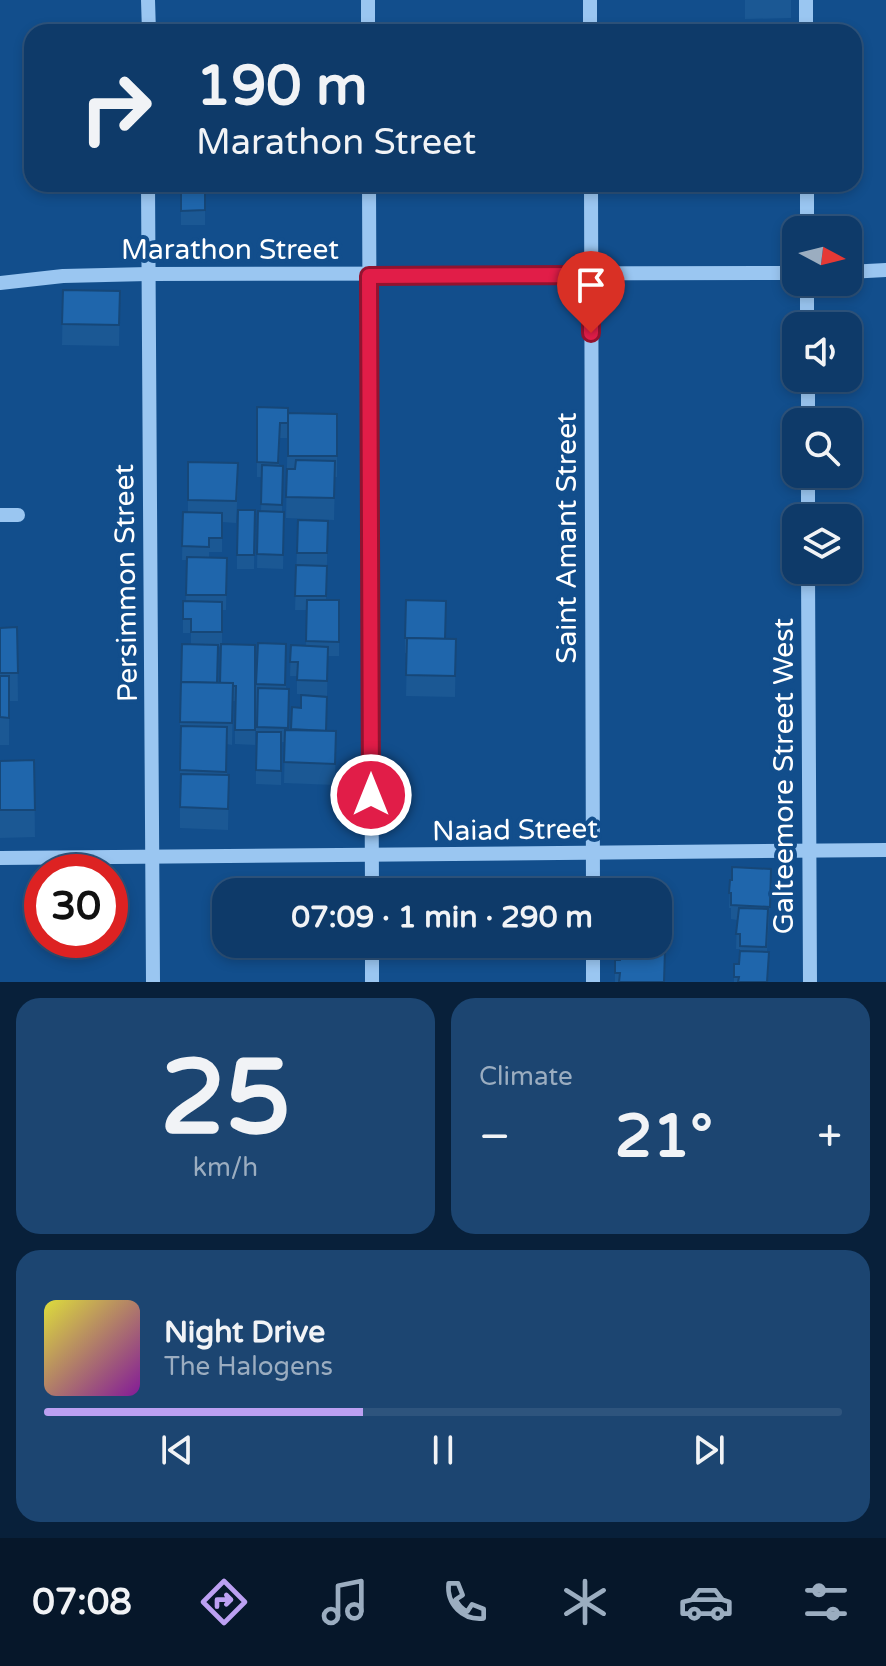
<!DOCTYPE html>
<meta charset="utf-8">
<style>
:root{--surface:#0e3a69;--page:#1c4571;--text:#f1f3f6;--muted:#9badc0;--line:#2e547d;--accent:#bca0f2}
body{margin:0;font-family:"Varela Round",sans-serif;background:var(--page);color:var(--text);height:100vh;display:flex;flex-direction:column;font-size:30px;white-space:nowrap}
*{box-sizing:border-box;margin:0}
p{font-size:26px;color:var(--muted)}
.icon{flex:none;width:44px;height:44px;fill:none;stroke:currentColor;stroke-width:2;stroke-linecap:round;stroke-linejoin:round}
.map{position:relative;height:982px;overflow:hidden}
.panel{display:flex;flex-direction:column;gap:16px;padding:16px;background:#08203a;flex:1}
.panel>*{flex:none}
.banner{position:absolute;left:24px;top:24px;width:838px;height:168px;border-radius:24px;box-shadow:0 4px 12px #0003,0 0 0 2px var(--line);background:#0e3a69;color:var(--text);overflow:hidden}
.needle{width:52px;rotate:97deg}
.controls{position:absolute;left:782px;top:216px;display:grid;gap:16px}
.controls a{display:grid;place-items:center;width:80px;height:80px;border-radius:16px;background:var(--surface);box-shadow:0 4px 12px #0003,0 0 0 2px var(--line);font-size:40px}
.speed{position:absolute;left:24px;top:854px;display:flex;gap:16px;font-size:40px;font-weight:700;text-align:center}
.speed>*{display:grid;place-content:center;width:104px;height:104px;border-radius:50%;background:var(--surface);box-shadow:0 4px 12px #0003,0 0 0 2px var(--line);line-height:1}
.speed .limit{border:12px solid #d22;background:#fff;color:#111}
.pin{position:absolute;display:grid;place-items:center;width:68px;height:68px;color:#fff;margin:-82px -34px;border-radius:50% 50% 50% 0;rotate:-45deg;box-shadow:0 0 8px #0007}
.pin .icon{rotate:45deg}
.me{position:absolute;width:88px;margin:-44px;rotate:0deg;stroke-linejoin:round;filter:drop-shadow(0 0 6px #0008)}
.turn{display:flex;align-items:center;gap:28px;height:168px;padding:0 40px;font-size:36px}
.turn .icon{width:104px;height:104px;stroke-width:2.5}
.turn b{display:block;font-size:56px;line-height:68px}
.big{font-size:60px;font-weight:800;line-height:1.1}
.panel .tile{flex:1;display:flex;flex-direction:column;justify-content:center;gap:12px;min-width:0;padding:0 28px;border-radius:24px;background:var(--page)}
.panel .dial{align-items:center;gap:0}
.dial b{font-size:104px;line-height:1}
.song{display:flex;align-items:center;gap:24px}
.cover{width:96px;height:96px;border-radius:12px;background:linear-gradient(135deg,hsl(60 70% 55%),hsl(290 70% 35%))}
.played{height:8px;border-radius:4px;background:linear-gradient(90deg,var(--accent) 40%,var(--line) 40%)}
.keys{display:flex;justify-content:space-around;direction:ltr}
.heat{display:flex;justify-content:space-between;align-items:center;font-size:44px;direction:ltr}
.panel .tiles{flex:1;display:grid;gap:16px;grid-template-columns:1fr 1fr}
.tile:last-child{grid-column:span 2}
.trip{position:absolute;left:212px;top:878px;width:460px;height:80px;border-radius:24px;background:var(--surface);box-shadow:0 4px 12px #0003,0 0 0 2px var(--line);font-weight:800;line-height:80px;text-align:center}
.menu{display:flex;height:128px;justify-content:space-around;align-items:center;background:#06172a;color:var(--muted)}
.menu .icon{width:56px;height:56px}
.menu .selected{color:var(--accent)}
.menu b{font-size:36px;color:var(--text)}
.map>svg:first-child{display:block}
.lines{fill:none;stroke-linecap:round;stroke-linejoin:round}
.minor{stroke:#9ac6f1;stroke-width:14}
.wall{fill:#1b5894;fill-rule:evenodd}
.building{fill:#1f66ac;stroke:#164778;stroke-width:2}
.route-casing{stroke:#92132f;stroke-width:20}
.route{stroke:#e11d48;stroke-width:14}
.labels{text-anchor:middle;stroke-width:8;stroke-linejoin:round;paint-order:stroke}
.street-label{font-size:28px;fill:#fff;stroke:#124e8c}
</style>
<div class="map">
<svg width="886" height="982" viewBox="0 0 886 982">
<rect width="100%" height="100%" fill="#124e8c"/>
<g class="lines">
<g class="minor">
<path d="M148 0 149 32"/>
<path d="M368 0V32"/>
<path d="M590 0V32"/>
<path d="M806 0V32"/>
<path d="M148 184 153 982"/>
<path d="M369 184 372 892"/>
<path d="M591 184 593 892"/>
<path d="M807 184V230"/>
<path d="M848 272 886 270"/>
<path d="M807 282V326"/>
<path d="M0 283 63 276 148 274 796 273"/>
<path d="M808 378V422"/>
<path d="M808 474V518"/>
<path d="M0 515H18"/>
<path d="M808 570 810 982"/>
<path d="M0 858 886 850"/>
<path d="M372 944V982"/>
<path d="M593 944V982"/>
</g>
</g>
<g class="wall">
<path d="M745 0H791V18L745 19Z"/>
<path d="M205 191V225H181V192Z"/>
<path d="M63 290 120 291 119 346 62 345Z"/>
<path d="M257 407 288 408V438H280L279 466H283L282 511 284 526 283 569 257 568 258 511H261L262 477H257Z"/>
<path d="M288 413 337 414V477H335L334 520 286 518Z"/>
<path d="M188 462 238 485 236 523 222 522V552H209V558H227L226 610H222V644L255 645V745L235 744V701H233L232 745 227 744V775H229L228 830 180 828V722L191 644V633H183V601H186L187 560H182L183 512 188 513ZM218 646 221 647 220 683H218Z"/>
<path d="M255 510 254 569H237V555Z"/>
<path d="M298 520 328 521 326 600H339V656H328L327 696 297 694V676H290L291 645 306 646 307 610H295Z"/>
<path d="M17 627 18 701H9V745H0V628Z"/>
<path d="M405 638 456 639 455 697 406 696 407 653H405Z"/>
<path d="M286 644V689L288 730H291L327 711 326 731H336L335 785 284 783 285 742H281V785L256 784V684Z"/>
<path d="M34 760 35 837 0 838V761Z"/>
<path d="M730 880 771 883 767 952H769L768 982H734V964H739L740 949H736L737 920 731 919V908H729Z"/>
<path d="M617 944H657V948L665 949 664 982H615V960H620L621 950H617Z"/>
</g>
<g class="building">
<path d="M205 191V210L181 211V192Z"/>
<path d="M63 290 120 291 119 325 62 324Z"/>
<path d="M257 407 288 408V423H280L278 463 257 462Z"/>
<path d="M288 413 337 414V456H288Z"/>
<path d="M296 460 335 461 334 498 286 497 287 469H295Z"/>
<path d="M188 462 238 463 236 501 188 500Z"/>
<path d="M262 465 283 466 282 505 261 504Z"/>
<path d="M238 510H255L254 555H237Z"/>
<path d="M258 511 284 512 283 555 257 554Z"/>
<path d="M183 512 222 513V538H209V547L182 546Z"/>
<path d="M298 520 328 521 327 553H297Z"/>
<path d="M187 557 227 558 226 595H186Z"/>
<path d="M296 565 327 566 326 596H295Z"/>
<path d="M307 600H339V642L306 641Z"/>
<path d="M406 600 446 601 445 639 405 638Z"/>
<path d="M183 601 222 602V632H191V619H183Z"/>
<path d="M17 627 18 673H0V628Z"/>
<path d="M407 638 456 639 455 676 406 675Z"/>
<path d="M258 643 286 644 285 685 256 684Z"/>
<path d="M182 644 218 645 217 683 181 682V686Z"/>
<path d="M221 644 255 645V730H235L236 686H233V683H220Z"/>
<path d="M291 645 328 647 327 681 297 680 298 662H290Z"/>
<path d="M0 676H9V718L0 717Z"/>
<path d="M181 682 233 683 232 723 180 722Z"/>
<path d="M258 688 289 689 288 728 257 727Z"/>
<path d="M301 695 327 697 326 731 291 729 292 707 301 708Z"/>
<path d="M181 726 227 727 226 772 180 770Z"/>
<path d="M285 730 336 731 335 764 284 762Z"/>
<path d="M257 732H281V771L256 770Z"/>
<path d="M34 760 35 810H0V761Z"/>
<path d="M181 774 229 775 228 809 180 807Z"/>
<path d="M732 867 771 869 770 907 731 905V893H729L730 880H732Z"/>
<path d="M739 908 768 909 766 947 740 946V934H736Z"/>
<path d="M621 944H657V948L621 947Z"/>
<path d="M621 947 665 949 664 982H619L620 973H615V960H620Z"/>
<path d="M740 951 769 952 767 982H738L739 977H734V964H739Z"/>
</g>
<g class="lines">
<g class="route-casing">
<path id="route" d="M371 795 369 276 591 275V333"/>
</g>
<use href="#route" class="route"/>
</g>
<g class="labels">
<g class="street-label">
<text x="230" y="259">Marathon Street</text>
<text transform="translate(566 538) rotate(-90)" y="10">Saint Amant Street</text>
<text transform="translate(125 583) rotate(-91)" y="10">Persimmon Street</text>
<text transform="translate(783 776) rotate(-90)" y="10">Galteemore Street West</text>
<text transform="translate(515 829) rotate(-1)" y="10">Naiad Street</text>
</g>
</g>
</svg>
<div class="controls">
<a><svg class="needle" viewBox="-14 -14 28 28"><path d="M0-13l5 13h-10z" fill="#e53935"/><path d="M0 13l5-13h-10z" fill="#9badc0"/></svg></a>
<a><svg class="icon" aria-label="sound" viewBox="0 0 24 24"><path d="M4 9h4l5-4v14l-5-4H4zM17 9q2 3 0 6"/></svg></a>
<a><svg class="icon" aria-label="search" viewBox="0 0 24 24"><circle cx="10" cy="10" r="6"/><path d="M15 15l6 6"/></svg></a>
<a><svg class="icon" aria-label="layers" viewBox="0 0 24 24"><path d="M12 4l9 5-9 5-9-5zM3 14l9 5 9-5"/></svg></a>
</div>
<div class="speed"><div class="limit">30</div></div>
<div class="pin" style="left:591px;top:333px;background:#d93025"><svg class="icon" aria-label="arrive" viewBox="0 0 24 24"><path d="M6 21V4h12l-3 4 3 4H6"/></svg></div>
<svg class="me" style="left:371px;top:795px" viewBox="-20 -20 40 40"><circle r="17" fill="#e11d48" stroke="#fff" stroke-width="3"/><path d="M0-11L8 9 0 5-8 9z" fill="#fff"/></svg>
<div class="trip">07:09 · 1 min · 290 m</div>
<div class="banner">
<div class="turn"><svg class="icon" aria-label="right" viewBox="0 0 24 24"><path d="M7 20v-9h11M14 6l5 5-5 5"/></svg><div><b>190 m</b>Marathon Street</div></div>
</div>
</div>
<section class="panel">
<div class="tiles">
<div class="tile dial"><b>25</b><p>km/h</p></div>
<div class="tile"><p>Climate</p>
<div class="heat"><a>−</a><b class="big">21°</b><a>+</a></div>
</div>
<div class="tile">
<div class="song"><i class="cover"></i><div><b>Night Drive</b><p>The Halogens</p></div></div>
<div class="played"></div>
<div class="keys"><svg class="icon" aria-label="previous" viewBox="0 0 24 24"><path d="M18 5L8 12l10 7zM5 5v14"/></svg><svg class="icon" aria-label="pause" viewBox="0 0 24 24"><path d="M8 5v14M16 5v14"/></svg><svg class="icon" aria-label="next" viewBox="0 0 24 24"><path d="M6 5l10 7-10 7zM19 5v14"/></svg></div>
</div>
</div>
</section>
<nav class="menu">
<b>07:08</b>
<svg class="icon selected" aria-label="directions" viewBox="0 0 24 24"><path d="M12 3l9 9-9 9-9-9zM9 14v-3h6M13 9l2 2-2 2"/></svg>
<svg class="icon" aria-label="music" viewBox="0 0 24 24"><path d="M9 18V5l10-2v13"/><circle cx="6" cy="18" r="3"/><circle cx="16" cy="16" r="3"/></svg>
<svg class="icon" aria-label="phone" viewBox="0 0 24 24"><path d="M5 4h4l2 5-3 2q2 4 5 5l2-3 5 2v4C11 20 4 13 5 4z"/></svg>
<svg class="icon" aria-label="climate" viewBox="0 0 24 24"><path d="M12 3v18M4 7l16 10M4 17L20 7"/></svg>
<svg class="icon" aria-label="car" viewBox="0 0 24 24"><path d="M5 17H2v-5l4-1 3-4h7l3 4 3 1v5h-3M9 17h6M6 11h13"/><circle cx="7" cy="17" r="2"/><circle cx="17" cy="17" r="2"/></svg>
<svg class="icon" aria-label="filters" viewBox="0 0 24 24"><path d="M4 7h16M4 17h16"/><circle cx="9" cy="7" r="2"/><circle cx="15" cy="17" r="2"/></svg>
</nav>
